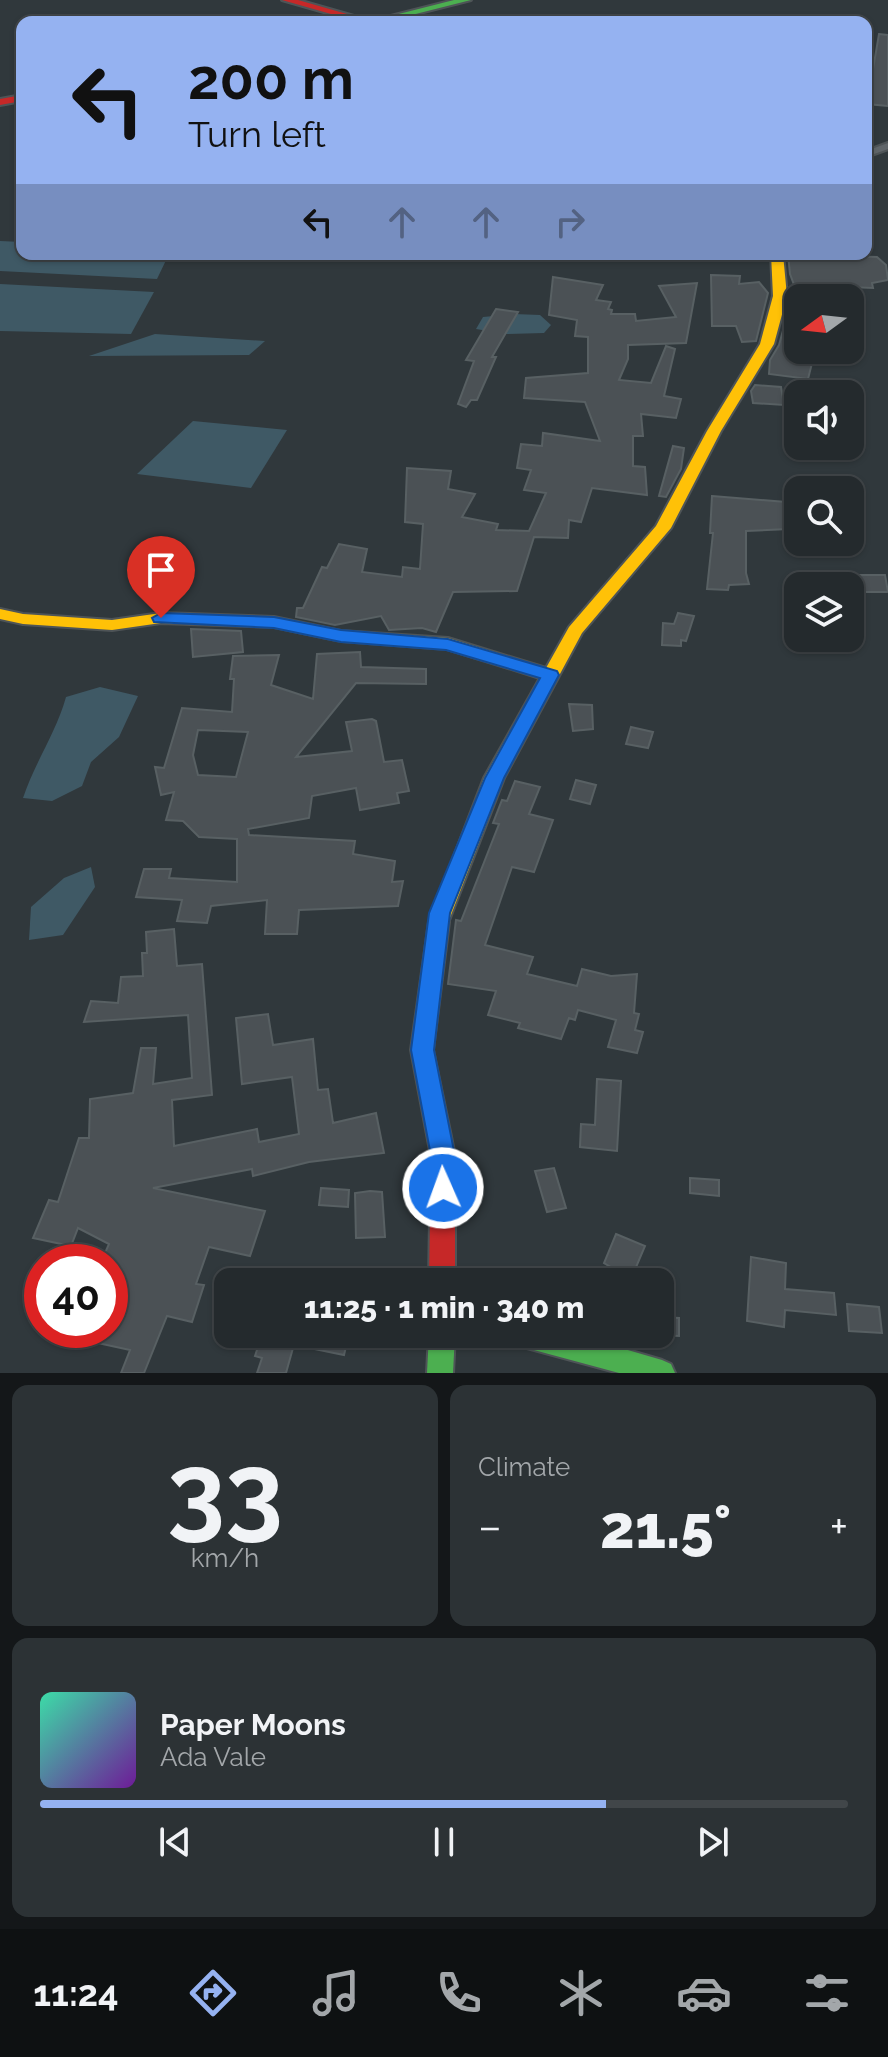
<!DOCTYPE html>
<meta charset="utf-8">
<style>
:root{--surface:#242a2d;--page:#2c3235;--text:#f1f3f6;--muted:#a3a7aa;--line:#414649;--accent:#95b2f1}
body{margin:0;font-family:Raleway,sans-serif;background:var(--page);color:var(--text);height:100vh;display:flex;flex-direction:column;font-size:30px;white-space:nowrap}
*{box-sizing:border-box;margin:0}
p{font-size:26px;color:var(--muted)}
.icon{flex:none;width:44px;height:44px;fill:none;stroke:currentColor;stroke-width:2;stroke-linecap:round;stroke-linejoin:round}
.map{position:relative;height:1373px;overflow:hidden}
.sheet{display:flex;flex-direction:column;gap:12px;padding:12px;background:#141719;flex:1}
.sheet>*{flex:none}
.banner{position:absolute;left:16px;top:16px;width:856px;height:244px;border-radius:16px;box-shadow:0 2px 6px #0004,0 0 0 2px var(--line);background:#95b2f1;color:#111;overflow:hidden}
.needle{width:52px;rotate:255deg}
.buttons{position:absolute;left:784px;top:284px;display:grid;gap:16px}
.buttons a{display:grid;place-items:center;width:80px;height:80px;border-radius:16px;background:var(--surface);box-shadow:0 2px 6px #0004,0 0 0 2px var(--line);font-size:40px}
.speed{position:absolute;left:24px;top:1244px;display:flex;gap:16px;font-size:40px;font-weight:700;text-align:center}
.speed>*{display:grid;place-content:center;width:104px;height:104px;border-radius:50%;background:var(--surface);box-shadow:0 2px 6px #0004,0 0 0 2px var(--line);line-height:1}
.speed .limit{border:12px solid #d22;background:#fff;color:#111}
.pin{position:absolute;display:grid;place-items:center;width:68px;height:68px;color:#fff;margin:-82px -34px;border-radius:50% 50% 50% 0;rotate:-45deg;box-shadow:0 0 8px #0007}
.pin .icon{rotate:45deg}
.me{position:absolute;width:88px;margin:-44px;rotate:358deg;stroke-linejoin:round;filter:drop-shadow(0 0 6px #0008)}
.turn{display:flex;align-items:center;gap:28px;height:168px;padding:0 40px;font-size:36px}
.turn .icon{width:104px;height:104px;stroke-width:2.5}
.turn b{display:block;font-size:56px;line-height:68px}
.lanes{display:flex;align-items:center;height:76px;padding:0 40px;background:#0003;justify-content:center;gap:40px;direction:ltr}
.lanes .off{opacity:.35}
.big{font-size:60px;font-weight:800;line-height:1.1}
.sheet .tile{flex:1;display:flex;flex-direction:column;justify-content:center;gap:12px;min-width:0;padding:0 28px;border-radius:16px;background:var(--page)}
.sheet .dial{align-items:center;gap:0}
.dial b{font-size:104px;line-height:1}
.song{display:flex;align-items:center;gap:24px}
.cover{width:96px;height:96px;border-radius:12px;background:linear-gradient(135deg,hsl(160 70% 55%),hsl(280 70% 35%))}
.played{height:8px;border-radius:4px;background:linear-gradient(90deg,var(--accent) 70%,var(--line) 70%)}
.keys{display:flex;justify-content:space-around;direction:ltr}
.heat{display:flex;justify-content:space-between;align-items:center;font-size:44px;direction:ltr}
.sheet .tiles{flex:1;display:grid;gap:12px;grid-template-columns:1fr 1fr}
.tile:last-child{grid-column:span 2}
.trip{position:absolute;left:214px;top:1268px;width:460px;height:80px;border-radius:16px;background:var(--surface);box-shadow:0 2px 6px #0004,0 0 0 2px var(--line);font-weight:800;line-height:80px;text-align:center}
.dock{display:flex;height:128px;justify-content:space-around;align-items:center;background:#0e1112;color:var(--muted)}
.dock .icon{width:56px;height:56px}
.dock .on{color:var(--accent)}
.dock b{font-size:36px;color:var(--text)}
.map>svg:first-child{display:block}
.water{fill:#3f5965}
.building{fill:#4b5155;stroke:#586063;stroke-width:2;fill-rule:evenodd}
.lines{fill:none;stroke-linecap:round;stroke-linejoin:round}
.street-casing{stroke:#4e5457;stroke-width:4}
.fast-casing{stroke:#4e5457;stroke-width:4}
.slow-casing{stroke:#4e5457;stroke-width:4}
.jam-casing{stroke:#4e5457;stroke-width:4}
.street{fill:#60666a;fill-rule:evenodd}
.fast{fill:#4caf50;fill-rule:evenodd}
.slow{fill:#ffc107;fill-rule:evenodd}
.jam{fill:#c62828;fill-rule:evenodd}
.route{fill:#1a73e8;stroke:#114b97;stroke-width:2}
</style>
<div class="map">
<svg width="888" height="1373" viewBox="0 0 888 1373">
<rect width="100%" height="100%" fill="#30383c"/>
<g class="water">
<path d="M0 241 22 242V254H169L157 279 0 271Z"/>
<path d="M0 285V284L154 292 131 334 0 331Z"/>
<path d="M514 314 540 315 551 325 544 333 507 334 476 329 483 317Z"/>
<path d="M155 334 265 341 249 355 89 356Z"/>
<path d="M193 421 287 430 251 488 137 474Z"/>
<path d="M100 687 138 696 119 737 91 762 82 786 52 801 23 798C35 762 56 733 66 697Z"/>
<path d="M91 867 95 887 63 935 29 940 31 907 64 878Z"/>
</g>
<g class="building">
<path d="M879 34 888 35V106L867 104Z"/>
<path d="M788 254 877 257 886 265 888 280 872 283 873 288 850 287V297L799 298 790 274Z"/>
<path d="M711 275 740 276 739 284 759 282 768 293 756 341 742 342 736 326H712Z"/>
<path d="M553 277 603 285 596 300 611 302 608 309 612 310 611 314H635L636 321 676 317 659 286 697 283 686 343 628 345V359L619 380 651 383 666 346 675 349 664 396 681 399 676 418 641 414 643 436H633V466L645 467 647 495 592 488 581 522 569 520 568 538 534 537 517 591 453 592 436 632 422 628 389 630 381 616 335 625 296 617 297 608H303L322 567 327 568 339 544 367 549 362 572 402 577 403 567 420 569 423 524 405 522 407 468 451 471 448 489 475 494 462 517 498 524 496 530 529 531 546 493 524 490 531 470 517 468 521 444 542 446 543 433 600 441 585 402 524 398 526 378 588 373V337L575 336 577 320 549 315Z"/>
<path d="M496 309 518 312 492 357H496L477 400H471L466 407 458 404 474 361 466 360Z"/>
<path d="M787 316 798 331V355H808L812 363 808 379 769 374 770 360 779 345Z"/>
<path d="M755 385 781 387 784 405 753 403 751 391Z"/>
<path d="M673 446 684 448 681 469 666 497 659 496Z"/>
<path d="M712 496 798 503V525L786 524 788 529 746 531V573L749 584 729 585 728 590 707 589 713 533H710Z"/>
<path d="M855 575H885L888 592H860Z"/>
<path d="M678 613 694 616 686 641 681 640V646L662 645 663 623 674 624Z"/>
<path d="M191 629 241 631 243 652 193 657Z"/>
<path d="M360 652 361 667 426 669V684L356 683 296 757 352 751 346 722 372 719 376 721 384 762 402 760 409 791 397 793 399 803 360 810 356 788 312 796 309 818 248 829 249 835 355 841 353 854 395 861 392 882 403 881 398 906 299 910 297 934H265L267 900 211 906 207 923 177 921 182 900 136 897 144 869H171L169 878 237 882V839L199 837 183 821 166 820 174 792 161 795 155 767 164 768 182 708 232 712 234 679H230L233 656 279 655 271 685 313 699 317 654ZM198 730 248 732 236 777 198 775 193 755Z"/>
<path d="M569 704 592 705 593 729 573 731Z"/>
<path d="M631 727 653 732 648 748 626 744Z"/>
<path d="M576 780 596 785 590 804 570 799Z"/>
<path d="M515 781 540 787 529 814 553 820 534 872 512 867 485 945 533 957 527 974 577 986 582 969 611 976 637 974 634 1013 639 1014 635 1030 643 1032 637 1053 608 1047 616 1020 578 1010 575 1020 569 1018 561 1039 518 1028 520 1023 488 1015 496 991 448 984 456 920 461 921 499 824 493 823 502 800 507 801Z"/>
<path d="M174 929 177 966 202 964 212 1095 172 1100 174 1146 257 1129 259 1142 299 1134 292 1077 242 1084 236 1018 268 1014 273 1045 313 1039 318 1090 328 1089 333 1123 376 1113 384 1153 309 1162 253 1176 252 1169 153 1188 265 1211 250 1256 209 1247 196 1284 204 1285 192 1322 167 1316 144 1373H121L130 1350 70 1337 71 1330H110V1262H101L109 1244 78 1228 71 1246 33 1238 49 1200 58 1202 79 1138H89L90 1099 133 1093 141 1048H156L153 1084 192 1078 188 1015 84 1022 91 1001 118 1003 121 977 143 976 142 953H147L146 932Z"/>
<path d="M597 1079 621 1081 617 1151 580 1147 581 1124 595 1125Z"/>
<path d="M554 1168 566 1208 547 1212 535 1171Z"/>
<path d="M690 1178 719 1180V1196L690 1193Z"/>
<path d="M321 1188 349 1190 348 1207 319 1205Z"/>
<path d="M370 1191 382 1192 385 1237 356 1238 355 1193Z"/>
<path d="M616 1234 645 1246 631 1279 604 1263Z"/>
<path d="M751 1257 786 1263 785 1289 834 1293 836 1315 785 1310 784 1327 747 1321Z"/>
<path d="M847 1304 879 1307 882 1333 849 1331Z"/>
<path d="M660 1317 679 1318V1336L660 1335Z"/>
<path d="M281 1334H349L344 1355 280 1342Z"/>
<path d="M260 1341 293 1348 286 1373H257L262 1358 255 1356Z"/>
</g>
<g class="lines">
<g class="street-casing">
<path id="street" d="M888 143V149L866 157V151Z"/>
</g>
<g class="fast-casing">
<g id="fast">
<path d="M454 0H471L384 22H367Z"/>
<path d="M429 1334H455L453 1373H427Z"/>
<path d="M504 1334H573L662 1360 671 1364 675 1373H619L508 1343Z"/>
</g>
</g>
<g class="slow-casing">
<path id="slow" d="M771 254H783L787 296 774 344 721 431 671 528 582 633 504 778 446 928 439 930 432 928 429 922 484 778 540 678 447 649 341 641 274 627 161 623 112 630 23 624 0 619V609L23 614 112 620 161 613 274 617 341 631 448 638 546 668 569 627 656 526 707 431 760 344 773 296Z"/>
</g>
<g class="jam-casing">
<g id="jam">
<path d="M282 0H298L375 22H359Z"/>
<path d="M22 95V101L0 105V99Z"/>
<path d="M439 914 446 916 449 922 433 1050 455 1156V1282H429L431 1156 411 1050 429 922 432 916Z"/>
</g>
</g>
<use href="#street" class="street"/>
<use href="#fast" class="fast"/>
<use href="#slow" class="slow"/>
<use href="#jam" class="jam"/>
</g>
<path class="route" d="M161 613 274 617 341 630 448 639 557 671 559 675 504 778 450 913 434 1050 455 1156V1188L452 1195 443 1199 434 1195 431 1188V1156L411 1050 429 913 485 778 540 678 446 650 341 642 274 628 154 622 152 618Z"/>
</svg>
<div class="buttons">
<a><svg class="needle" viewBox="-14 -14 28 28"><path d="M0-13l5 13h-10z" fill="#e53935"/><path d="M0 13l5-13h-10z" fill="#a3a7aa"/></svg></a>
<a><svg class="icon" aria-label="sound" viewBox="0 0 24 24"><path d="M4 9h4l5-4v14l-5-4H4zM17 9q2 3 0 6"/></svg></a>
<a><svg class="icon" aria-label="search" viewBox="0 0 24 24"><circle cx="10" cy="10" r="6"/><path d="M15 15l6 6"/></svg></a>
<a><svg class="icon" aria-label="layers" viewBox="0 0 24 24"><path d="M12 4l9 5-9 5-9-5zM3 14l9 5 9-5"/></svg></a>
</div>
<div class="speed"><div class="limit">40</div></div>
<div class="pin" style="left:161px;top:618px;background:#d93025"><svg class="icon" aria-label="arrive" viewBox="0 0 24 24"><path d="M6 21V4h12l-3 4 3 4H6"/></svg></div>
<svg class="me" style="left:443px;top:1188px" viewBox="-20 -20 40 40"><circle r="17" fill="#1a73e8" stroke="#fff" stroke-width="3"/><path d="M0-11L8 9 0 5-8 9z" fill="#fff"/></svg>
<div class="trip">11:25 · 1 min · 340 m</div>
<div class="banner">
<div class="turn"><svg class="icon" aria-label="left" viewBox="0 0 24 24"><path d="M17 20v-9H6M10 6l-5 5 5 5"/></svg><div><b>200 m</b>Turn left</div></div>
<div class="lanes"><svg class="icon" aria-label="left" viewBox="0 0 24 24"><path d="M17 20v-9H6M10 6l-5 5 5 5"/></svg><svg class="icon off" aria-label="ahead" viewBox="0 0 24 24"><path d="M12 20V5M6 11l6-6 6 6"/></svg><svg class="icon off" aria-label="ahead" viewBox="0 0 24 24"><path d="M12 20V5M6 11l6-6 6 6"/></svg><svg class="icon off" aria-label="right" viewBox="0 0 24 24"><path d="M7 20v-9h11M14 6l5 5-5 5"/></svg></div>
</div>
</div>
<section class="sheet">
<div class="tiles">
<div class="tile dial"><b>33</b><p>km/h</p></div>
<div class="tile"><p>Climate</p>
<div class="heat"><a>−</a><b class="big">21.5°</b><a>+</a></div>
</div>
<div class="tile">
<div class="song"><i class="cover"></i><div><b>Paper Moons</b><p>Ada Vale</p></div></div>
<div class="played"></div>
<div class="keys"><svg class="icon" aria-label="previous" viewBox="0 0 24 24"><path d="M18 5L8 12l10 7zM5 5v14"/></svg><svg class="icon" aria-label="pause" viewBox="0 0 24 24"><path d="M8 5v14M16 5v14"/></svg><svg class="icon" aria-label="next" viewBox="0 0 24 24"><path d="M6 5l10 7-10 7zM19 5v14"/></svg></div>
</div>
</div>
</section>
<nav class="dock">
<b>11:24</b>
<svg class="icon on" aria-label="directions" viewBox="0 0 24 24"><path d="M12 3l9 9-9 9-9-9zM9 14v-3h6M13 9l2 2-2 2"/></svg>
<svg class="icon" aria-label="music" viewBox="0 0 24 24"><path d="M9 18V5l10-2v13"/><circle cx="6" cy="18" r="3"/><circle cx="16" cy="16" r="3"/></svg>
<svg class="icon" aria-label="phone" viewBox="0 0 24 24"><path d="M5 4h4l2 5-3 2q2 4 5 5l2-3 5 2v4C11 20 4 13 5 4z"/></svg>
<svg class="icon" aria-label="climate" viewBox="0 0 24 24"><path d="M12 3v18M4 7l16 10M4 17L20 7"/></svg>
<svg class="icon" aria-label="car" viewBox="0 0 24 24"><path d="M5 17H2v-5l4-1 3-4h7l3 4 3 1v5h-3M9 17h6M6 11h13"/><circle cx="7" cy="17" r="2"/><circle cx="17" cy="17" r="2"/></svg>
<svg class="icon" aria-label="filters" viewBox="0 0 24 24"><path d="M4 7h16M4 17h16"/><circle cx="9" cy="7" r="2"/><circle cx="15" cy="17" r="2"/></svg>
</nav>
